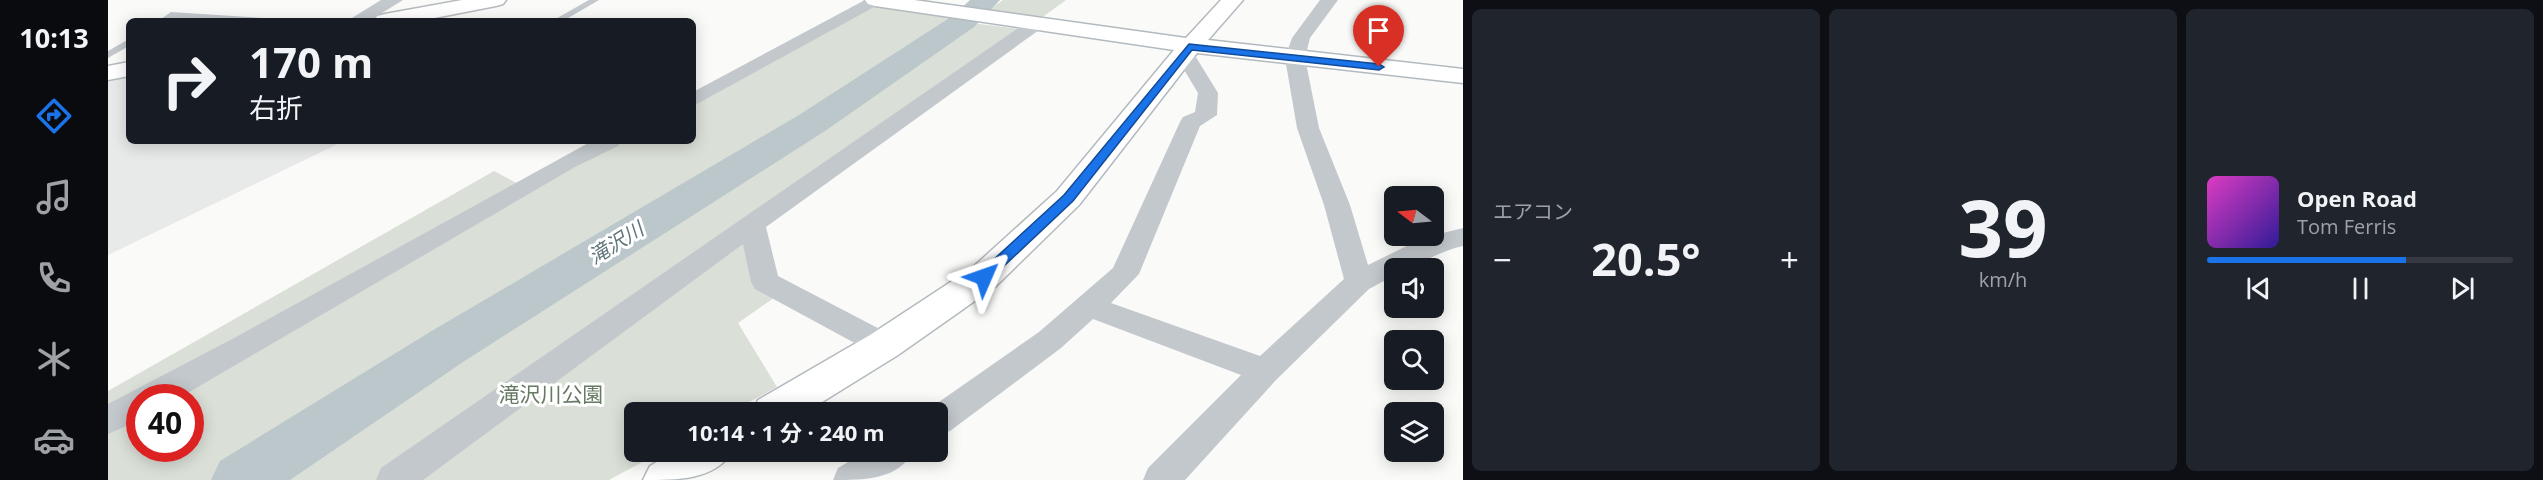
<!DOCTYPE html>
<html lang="ja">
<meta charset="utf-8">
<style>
:root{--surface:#171b24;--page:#20242c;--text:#f1f3f6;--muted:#9ea1a6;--line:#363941;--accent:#1a73e8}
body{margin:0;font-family:"Open Sans","Noto Sans JP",sans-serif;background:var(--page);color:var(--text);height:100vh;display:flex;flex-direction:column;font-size:22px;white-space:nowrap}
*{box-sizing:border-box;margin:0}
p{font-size:20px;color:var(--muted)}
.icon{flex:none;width:33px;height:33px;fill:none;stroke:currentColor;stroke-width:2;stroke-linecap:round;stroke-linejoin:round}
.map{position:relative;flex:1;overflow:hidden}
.panel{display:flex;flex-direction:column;gap:9px;padding:9px;background:#0d0f14;width:1080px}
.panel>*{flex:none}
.hud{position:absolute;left:18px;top:18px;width:570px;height:126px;border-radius:9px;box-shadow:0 3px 15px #0003;background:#171b24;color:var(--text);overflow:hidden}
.needle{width:39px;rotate:286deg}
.fabs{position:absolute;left:1276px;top:186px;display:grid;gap:12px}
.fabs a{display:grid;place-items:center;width:60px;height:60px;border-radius:9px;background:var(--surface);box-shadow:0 3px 15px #0003;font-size:30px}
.speed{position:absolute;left:18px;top:384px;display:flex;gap:12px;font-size:30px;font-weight:700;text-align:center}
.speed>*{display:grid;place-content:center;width:78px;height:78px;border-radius:50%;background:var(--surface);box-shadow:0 3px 15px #0003;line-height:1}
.speed .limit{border:9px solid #d22;background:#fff;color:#111}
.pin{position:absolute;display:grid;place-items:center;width:51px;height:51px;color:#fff;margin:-62px -26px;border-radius:50% 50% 50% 0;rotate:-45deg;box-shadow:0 0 6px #0007}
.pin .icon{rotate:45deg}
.me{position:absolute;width:66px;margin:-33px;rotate:47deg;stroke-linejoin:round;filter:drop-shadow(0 0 4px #0008)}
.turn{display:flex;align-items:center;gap:21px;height:126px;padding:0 24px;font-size:27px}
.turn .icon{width:78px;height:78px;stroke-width:2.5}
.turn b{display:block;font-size:42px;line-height:51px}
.big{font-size:45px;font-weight:700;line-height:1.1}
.panel .card{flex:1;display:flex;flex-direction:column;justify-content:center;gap:9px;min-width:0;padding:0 21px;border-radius:9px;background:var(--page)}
.panel .dial{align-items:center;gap:0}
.dial b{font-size:78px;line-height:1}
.song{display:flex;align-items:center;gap:18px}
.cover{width:72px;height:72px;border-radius:9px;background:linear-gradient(135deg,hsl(310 70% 55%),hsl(250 70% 35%))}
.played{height:6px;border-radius:3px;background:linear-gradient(90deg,var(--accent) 65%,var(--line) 65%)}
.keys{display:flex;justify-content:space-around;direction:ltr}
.heat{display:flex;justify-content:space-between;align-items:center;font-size:33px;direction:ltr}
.panel .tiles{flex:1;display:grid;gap:9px;grid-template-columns:repeat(3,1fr)}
.trip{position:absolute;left:516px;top:402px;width:324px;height:60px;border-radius:9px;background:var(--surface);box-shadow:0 3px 15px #0003;font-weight:700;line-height:60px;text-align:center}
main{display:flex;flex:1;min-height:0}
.dock{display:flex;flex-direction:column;width:108px;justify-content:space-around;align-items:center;background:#090b0e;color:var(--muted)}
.dock .icon{width:42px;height:42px}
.dock .current{color:var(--accent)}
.dock b{font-size:27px;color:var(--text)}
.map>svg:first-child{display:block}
.built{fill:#e8e9e9}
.green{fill:#dadfd7}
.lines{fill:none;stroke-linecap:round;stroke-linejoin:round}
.river{fill:#bbc7cb;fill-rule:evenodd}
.secondary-casing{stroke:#b3babf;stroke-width:3}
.primary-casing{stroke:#b5babe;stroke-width:3}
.lane{fill:#c3c8cc;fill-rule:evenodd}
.street{fill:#c3c8cc;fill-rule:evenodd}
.secondary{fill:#fff;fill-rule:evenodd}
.primary{fill:#fff;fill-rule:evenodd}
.route{fill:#1a73e8;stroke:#114b97;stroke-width:1.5}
.labels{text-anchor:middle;stroke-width:6;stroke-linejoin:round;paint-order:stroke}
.water-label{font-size:20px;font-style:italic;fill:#60757c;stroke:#fff}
.near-park-label{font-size:21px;fill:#687a64;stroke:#fff}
</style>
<main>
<nav class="dock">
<b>10:13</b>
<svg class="icon current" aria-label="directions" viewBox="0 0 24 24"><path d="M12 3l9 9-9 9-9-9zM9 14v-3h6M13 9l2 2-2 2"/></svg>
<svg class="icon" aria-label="music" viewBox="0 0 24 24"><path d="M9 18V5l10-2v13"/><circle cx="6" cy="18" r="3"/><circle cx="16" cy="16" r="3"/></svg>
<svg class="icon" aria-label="phone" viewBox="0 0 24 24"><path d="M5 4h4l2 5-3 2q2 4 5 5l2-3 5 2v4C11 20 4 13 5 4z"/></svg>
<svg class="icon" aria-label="climate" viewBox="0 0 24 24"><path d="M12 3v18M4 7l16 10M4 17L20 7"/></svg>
<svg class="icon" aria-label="car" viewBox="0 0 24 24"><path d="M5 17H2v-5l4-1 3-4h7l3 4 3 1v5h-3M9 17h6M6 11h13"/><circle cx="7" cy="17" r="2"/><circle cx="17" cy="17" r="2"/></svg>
</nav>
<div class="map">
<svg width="1355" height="480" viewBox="0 0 1355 480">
<rect width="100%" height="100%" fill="#fafaf8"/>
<path class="built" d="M21 71V141H236L0 255V75Z"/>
<g class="green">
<path d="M769 0 864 16 682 136 370 328 133 480H0V420L31 403 32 448H82V398L41 397 502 141H585V100Z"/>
<path d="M895 0H958L932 19 878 12Z"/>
<path d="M863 23 913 29 638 224 670 295 630 323 669 387 623 412H526V452H553L501 480H157L617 181 629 185 639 169Z"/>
<path d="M386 171 412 185 0 414V391Z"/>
</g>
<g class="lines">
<path class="river" d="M862 0H892L866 27 717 131 358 360 182 480H103L112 461 322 332 691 115 846 15Z"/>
<g class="secondary-casing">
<g id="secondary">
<path d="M757 0H806L1078 38 1113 0H1135L1100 40 1355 69V83L1089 53 971 205 888 286 790 355 698 412H644L650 400 762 335 864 268 949 191 1066 50 767 6 760 4Z"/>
<path d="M565 452H624C606 480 570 480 535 480L542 466Z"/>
</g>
</g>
<g class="primary-casing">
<g id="primary">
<path d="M354 0H398L395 4 388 6 311 21H266L269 16 277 14Z"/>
<path d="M21 62V76L0 80V66Z"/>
</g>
</g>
<g class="lane">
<path d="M481 0H491L455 21H444Z"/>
<path d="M63 12 155 18 159 21 65 18 60 21H50Z"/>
<path d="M21 39V46L0 58V51Z"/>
</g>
<g class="street">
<path d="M273 0H295L261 21H239Z"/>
<path d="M757 0H779L585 106V92Z"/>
<path d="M1212 0H1230L1202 38 1197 58 1211 128 1242 205 1260 265 1315 238 1355 228V246C1331 251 1308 268 1287 268V275L1261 289 1168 380 1077 480H1035L1040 468 1133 375 985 319 953 348 842 431 830 435V412L818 411 931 332 1005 268 1072 122 1075 117 1087 112 1090 93 1066 53 1069 49H1083L1110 93 1109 115 1092 126 1031 274 1003 303 1152 356 1236 279 1216 205 1189 128 1177 58 1184 38Z"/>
<path d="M925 21 934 26 931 30 658 227 670 276 787 337 792 345 787 353 776 357 765 353 647 289 643 282 635 244 315 480H268L273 468 919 22Z"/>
<path d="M484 141H513L510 146 467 167 71 398H32V420L0 434V404L128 337Z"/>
<path d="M757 452H805C789 480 756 480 725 480L730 468Z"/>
</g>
<use href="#secondary" class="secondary"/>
<use href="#primary" class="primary"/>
</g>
<path class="route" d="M1081 44 1271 64 1276 67 1271 70 1084 50 965 201 881 280H871L869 277 871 273 956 195Z"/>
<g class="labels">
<g class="water-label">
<text transform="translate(508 243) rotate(-32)" y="7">滝沢川</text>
</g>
<g class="near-park-label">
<text x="443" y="402">滝沢川公園</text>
</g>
</g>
</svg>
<div class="fabs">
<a><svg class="needle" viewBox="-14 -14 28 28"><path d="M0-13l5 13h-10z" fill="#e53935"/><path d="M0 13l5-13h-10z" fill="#9ea1a6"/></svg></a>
<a><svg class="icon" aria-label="sound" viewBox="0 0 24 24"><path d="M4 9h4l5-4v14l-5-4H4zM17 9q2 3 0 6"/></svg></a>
<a><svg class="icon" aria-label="search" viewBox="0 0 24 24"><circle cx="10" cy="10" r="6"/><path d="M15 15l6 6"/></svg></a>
<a><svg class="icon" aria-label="layers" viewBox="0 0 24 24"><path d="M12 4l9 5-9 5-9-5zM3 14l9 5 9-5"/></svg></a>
</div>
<div class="speed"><div class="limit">40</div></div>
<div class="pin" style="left:1271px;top:67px;background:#d93025"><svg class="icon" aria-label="arrive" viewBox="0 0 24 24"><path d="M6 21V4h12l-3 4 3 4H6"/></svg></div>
<svg class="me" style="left:876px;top:277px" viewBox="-20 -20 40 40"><path d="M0-17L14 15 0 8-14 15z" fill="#1a73e8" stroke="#fff" stroke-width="4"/></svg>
<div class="trip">10:14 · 1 分 · 240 m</div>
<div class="hud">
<div class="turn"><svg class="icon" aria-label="right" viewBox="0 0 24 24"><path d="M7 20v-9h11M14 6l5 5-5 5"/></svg><div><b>170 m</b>右折</div></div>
</div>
</div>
<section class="panel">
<div class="tiles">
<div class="card"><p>エアコン</p>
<div class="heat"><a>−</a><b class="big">20.5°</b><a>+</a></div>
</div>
<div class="card dial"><b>39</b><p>km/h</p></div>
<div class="card">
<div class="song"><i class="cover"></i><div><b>Open Road</b><p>Tom Ferris</p></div></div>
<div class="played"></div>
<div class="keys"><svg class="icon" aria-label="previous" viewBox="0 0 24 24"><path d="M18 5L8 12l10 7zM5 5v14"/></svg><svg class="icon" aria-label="pause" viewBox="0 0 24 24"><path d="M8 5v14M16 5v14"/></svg><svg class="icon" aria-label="next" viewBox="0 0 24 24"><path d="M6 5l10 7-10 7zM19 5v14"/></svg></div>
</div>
</div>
</section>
</main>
